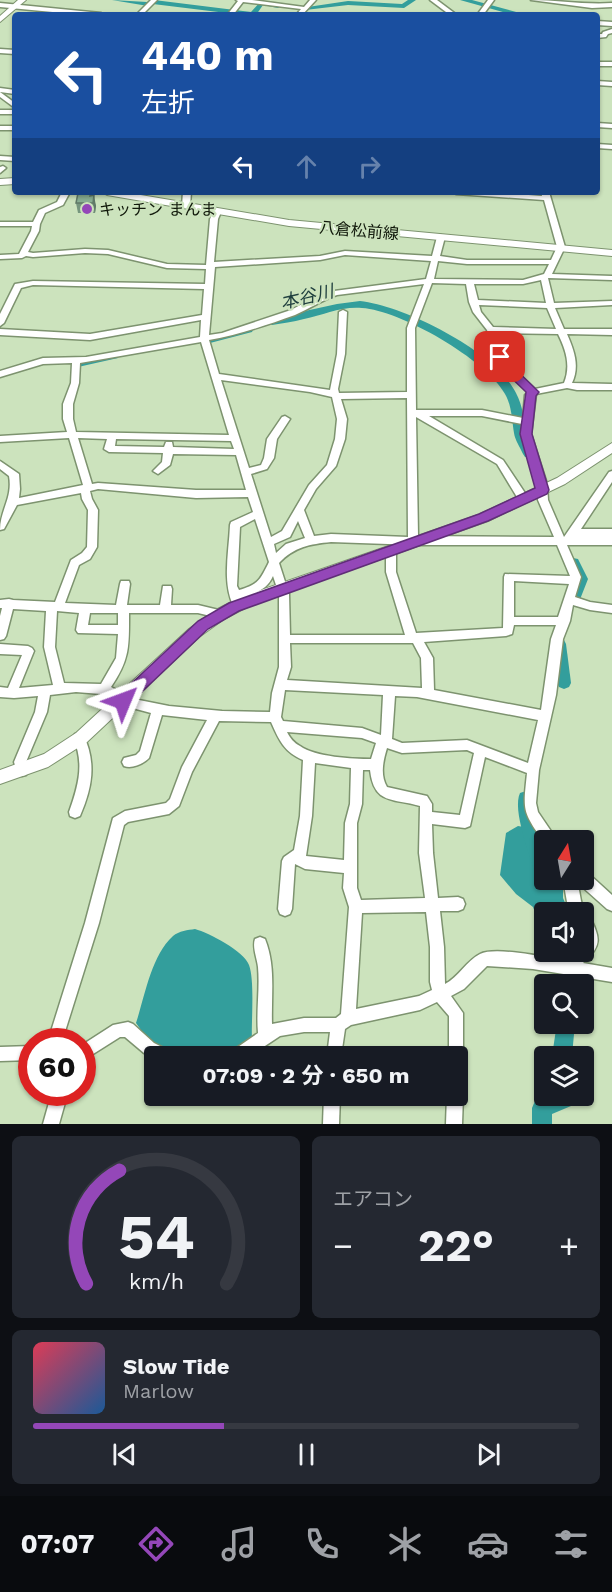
<!DOCTYPE html>
<html lang="ja">
<meta charset="utf-8">
<style>
:root{--surface:#171b24;--page:#242831;--text:#f1f3f6;--muted:#9ea1a6;--line:#363941;--accent:#9447b8}
body{margin:0;font-family:"Work Sans","Noto Sans JP",sans-serif;background:var(--page);color:var(--text);height:100vh;display:flex;flex-direction:column;font-size:22px;white-space:nowrap}
*{box-sizing:border-box;margin:0}
p{font-size:20px;color:var(--muted)}
.icon{flex:none;width:33px;height:33px;fill:none;stroke:currentColor;stroke-width:2;stroke-linecap:round;stroke-linejoin:round}
.map{position:relative;height:1124px;overflow:hidden}
.sheet{display:flex;flex-direction:column;gap:12px;padding:12px;background:#0d0f14;flex:1}
.sheet>*{flex:none}
.guide{position:absolute;left:12px;top:12px;width:588px;height:183px;border-radius:6px;box-shadow:0 2px 4px #0004;background:#1a4fa0;color:#fff;overflow:hidden}
.needle{width:39px;rotate:11deg}
.tools{position:absolute;left:534px;top:830px;display:grid;gap:12px}
.tools a{display:grid;place-items:center;width:60px;height:60px;border-radius:6px;background:var(--surface);box-shadow:0 2px 4px #0004;font-size:30px}
.speed{position:absolute;left:18px;top:1028px;display:flex;gap:12px;font-size:30px;font-weight:700;text-align:center}
.speed>*{display:grid;place-content:center;width:78px;height:78px;border-radius:50%;background:var(--surface);box-shadow:0 2px 4px #0004;line-height:1}
.speed .limit{border:9px solid #d22;background:#fff;color:#111}
.pin{position:absolute;display:grid;place-items:center;width:51px;height:51px;color:#fff;margin:-26px;border-radius:12px;box-shadow:0 3px 9px #0006}
.me{position:absolute;width:66px;margin:-33px;rotate:46deg;stroke-linejoin:round;filter:drop-shadow(0 0 4px #0008)}
.turn{display:flex;align-items:center;gap:21px;height:126px;padding:0 30px;font-size:27px}
.turn .icon{width:78px;height:78px;stroke-width:2.5}
.turn b{display:block;font-size:42px;line-height:51px}
.lanes{display:flex;align-items:center;height:57px;padding:0 30px;background:#0003;justify-content:center;gap:30px;direction:ltr}
.lanes .off{opacity:.35}
.big{font-size:45px;font-weight:700;line-height:1.1}
.sheet .tile{flex:1;display:flex;flex-direction:column;justify-content:center;gap:9px;min-width:0;padding:0 21px;border-radius:9px;background:var(--page)}
.sheet .dial{align-items:center;gap:0}
.dial svg{height:156px;overflow:visible;fill:none;stroke:var(--line);stroke-width:7;stroke-linecap:round;text-anchor:middle}
.dial text{fill:var(--text);stroke:none}
.song{display:flex;align-items:center;gap:18px}
.cover{width:72px;height:72px;border-radius:9px;background:linear-gradient(135deg,hsl(350 70% 55%),hsl(210 70% 35%))}
.played{height:6px;border-radius:3px;background:linear-gradient(90deg,var(--accent) 35%,var(--line) 35%)}
.keys{display:flex;justify-content:space-around;direction:ltr}
.heat{display:flex;justify-content:space-between;align-items:center;font-size:33px;direction:ltr}
.sheet .tiles{flex:1;display:grid;gap:12px;grid-template-columns:1fr 1fr}
.tile:last-child{grid-column:span 2}
.trip{position:absolute;left:144px;top:1046px;width:324px;height:60px;border-radius:6px;background:var(--surface);box-shadow:0 2px 4px #0004;font-weight:700;line-height:60px;text-align:center}
.tabs{display:flex;height:96px;justify-content:space-around;align-items:center;background:#090b0e;color:var(--muted)}
.tabs .icon{width:42px;height:42px}
.tabs .on{color:var(--accent)}
.tabs b{font-size:27px;color:var(--text)}
.map>svg:first-child{display:block}
.water{fill:#339e9c}
.lines{fill:none;stroke-linecap:round;stroke-linejoin:round}
.river{fill:#339e9c;fill-rule:evenodd}
.minor-casing{stroke:#7d936f;stroke-width:3}
.major-casing{stroke:#7d936f;stroke-width:2}
.minor{fill:#fff;fill-rule:evenodd}
.major{fill:#fff;fill-rule:evenodd}
.wall{fill:#76967e}
.shaded-wall{fill:#607a67}
.building{fill:#89af93;stroke:#607a67;stroke-width:1.5}
.route{fill:#9447b8;stroke:#602e78;stroke-width:1.5}
.poi-dot{fill:#9447b8;stroke:#cce3bd;stroke-width:2}
.labels{text-anchor:middle;stroke-width:4.5;stroke-linejoin:round;paint-order:stroke}
.far-poi-label{font-size:16px;fill:#10180a;stroke:#cce3bd;text-anchor:start}
.far-street-label{font-size:16px;fill:#10180a;stroke:#cce3bd}
.far-water-label{font-size:18px;font-style:italic;fill:#20403f;stroke:#cce3bd}
</style>
<div class="map">
<svg width="612" height="1124" viewBox="0 0 612 1124">
<rect width="100%" height="100%" fill="#cce3bd"/>
<g class="water">
<path d="M518 826 524 827 544 841V879H563V898L569 912H544V927L539 922 533 907 516 894 500 875 506 833Z"/>
<path d="M195 929C209 933 244 951 249 965 255 981 251 1023 252 1041L225 1056H182L151 1044 136 1023C145 996 151 956 173 936 179 931 188 930 195 929Z"/>
</g>
<g class="lines">
<g class="river">
<path d="M112 0 147 2 154 0 251 12 261 1 282 6 278 8 263 5 256 15H243L153 4 148 6Z"/>
<path d="M408 0H416L404 8 348 5 305 10 301 8 348 1 402 4Z"/>
<path d="M460 0H472L527 15H514Z"/>
<path d="M360 301C405 306 495 351 516 393 523 406 524 420 526 433 527 440 532 447 535 454L533 457H525L523 454C520 447 515 440 514 433 512 421 512 406 505 394 487 360 400 310 362 308 342 306 323 315 304 319 293 322 282 323 272 325L267 322 273 318 337 304Z"/>
<path d="M248 327 253 330 252 332 210 343 205 340 206 338Z"/>
<path d="M114 353 118 354V358L78 367 72 363 78 359Z"/>
<path d="M573 558 578 559 588 579 577 607H567L565 603 574 579 566 563Z"/>
<path d="M559 638 564 640 566 644 571 683 569 687 564 689 559 687 557 683 552 644 554 640Z"/>
<path d="M526 791 532 793 544 846V879H550L544 882 538 880 535 874C530 855 512 810 520 793Z"/>
<path d="M567 966 573 969 576 984H558L561 969Z"/>
<path d="M557 1023H575L572 1056H552Z"/>
<path d="M550 1095H574L571 1106 552 1114V1124H532V1108L535 1101Z"/>
</g>
<g class="minor-casing">
<g id="minor">
<path d="M151 0H157L142 15H136Z"/>
<path d="M236 0H252L304 7 310 0H316L302 15H296L301 9 243 2 233 15H227L238 1Z"/>
<path d="M430 0H437L457 15H450Z"/>
<path d="M488 0H494L483 15H477Z"/>
<path d="M531 0C558 0 585 5 612 3V7L592 8Z"/>
<path d="M0 3 101 13 104 15H84L0 7Z"/>
<path d="M597 21 612 22V26L597 25Z"/>
<path d="M612 29V33L608 34 606 37 597 38V34H602L603 32Z"/>
<path d="M0 49 15 50V54L0 53Z"/>
<rect x="597" y="62" width="15" height="4"/>
<path d="M597 81 612 82V86L597 85Z"/>
<path d="M0 88 15 90V94L0 92Z"/>
<path d="M0 92 15 103V108L0 97Z"/>
<rect x="0" y="110" width="15" height="4"/>
<path d="M597 123 612 124V128L597 127Z"/>
<rect x="0" y="126" width="15" height="4"/>
<path d="M597 144 612 145V149L597 148Z"/>
<path d="M0 156 15 157V161L0 160Z"/>
<path d="M3 166 6 168 0 173V167Z"/>
<path d="M62 192H70L63 205 45 213 40 224 39 231 28 252 33 253 85 249 108 250 167 264 206 265 210 219 214 210H217L221 212 218 219 214 262 320 256 345 251 432 256 437 237 441 235 445 237 440 256 467 260H551L557 247 544 200 456 194 452 192H489L542 196 541 192H549L565 247 552 274 612 276V280L548 278 554 303 612 301V305L555 308 564 329H612V335L567 334C574 350 580 366 572 383L612 384V390H577L567 388 536 394 531 434 547 484 548 500 564 537 609 472 612 471V482L581 529H612V537H576H612V545H567L581 577 575 597 590 602 612 605V613L590 610 573 605 570 621 563 639 556 695 539 770 536 803 538 812 557 840H544V842C522 811 523 811 527 773L485 757 470 826 465 828 432 824 433 853 438 898 458 897 463 899 465 904 463 909 458 911H440L444 947 445 984C459 977 466 961 480 954 496 946 549 958 568 961L575 951H584V912H572L567 902 563 879H577L581 901 585 914 589 915C600 938 603 945 583 963L612 968V982L533 969 487 966 464 989 451 996 463 1013V1056L461 1061 458 1063V1056H449V1016L437 1002 420 1010 351 1025 345 1029 341 1056H327L330 1032H304L280 1036 250 1056H230L232 1051 258 1033C256 1011 260 989 258 967 257 958 252 947 255 939L260 937 265 939C276 966 271 995 272 1024L304 1018H336L341 1014 349 907 343 888 344 873 305 869 295 864 292 909 290 914 285 916 280 914 278 909 282 861 284 857 294 850 300 816 303 760C284 752 279 740 271 722L219 721 192 772 179 806 169 814 128 822 124 825 99 923 62 1041H48L85 923 113 818 125 811 166 803 170 799 182 767 207 720 162 715 149 758C143 764 132 769 124 766L122 762 124 758 136 755 140 751 151 713 125 706 101 694 76 692 50 695 47 712 26 762 28 771 26 775 22 776 18 775 14 762 35 712 38 696 14 698 0 697V687L8 688 22 655 0 654V644L28 646 32 648 34 651 19 688 53 685 44 647 46 611 13 609 6 636 4 639 0 640V616L2 608H0V600L9 599 13 600 55 602 71 560 82 553 87 547 88 510 82 499 81 493 17 505 4 529 0 530C0 510 13 498 9 476L0 469V461L19 474 20 489 19 498 83 485 69 438 0 442V436L67 432 63 419V404L71 383 72 363 43 364 0 377V371L43 358 86 357 200 337 201 320 90 340 0 335V329L90 334 202 315 204 289 33 285 21 288 4 323 0 326V314L15 284 33 281 205 284 206 269 167 268 108 254 85 253 33 257 26 256 22 258 0 259V255L19 254 31 231 32 226H0V222H33L39 210 57 202ZM345 255 431 261 426 279 334 291 319 295 291 310 222 333 209 335 215 267 320 260ZM438 261 467 264H549L544 274 523 280 434 279ZM541 280 546 303 478 300 474 284H523ZM432 283 466 284 469 302 473 312 487 330 499 364 528 392 525 395 523 418 482 410H416L415 328ZM424 284 407 328V392L339 393 338 389 345 354 347 312 343 310 339 312 337 354 330 390 219 374 209 340C238 335 267 325 295 315 309 309 322 300 337 295ZM479 305 547 308 556 329 493 327 481 312ZM496 333 558 334C566 350 571 366 564 383L535 389 507 363ZM201 342 229 435 76 432 73 419V404L79 383 80 363ZM221 380 310 392 332 397 337 419 335 439 327 465 309 485 282 531 271 537 251 474 267 469 274 458 277 439 290 419 285 416 282 417 267 439 264 458 261 465 249 468ZM407 398 408 537 331 534 314 536 304 510 316 489 336 466 345 439 347 419 341 399ZM429 416H482L522 424 521 434 537 484 538 500 554 537 418 536 416 417 497 464 520 502 524 503 529 499 503 460ZM78 438 107 439 104 449 109 452 163 453 162 462 153 471 158 474 170 465 173 454 236 455 246 490H196L98 483 92 484ZM116 439 231 441 234 449 173 447 172 442H166L164 447 115 446ZM98 489 196 498 248 497 253 512 231 522 230 525C229 551 222 581 233 605H241L242 602 241 598C255 593 267 590 273 576L279 594V667L272 693 270 712 222 711 169 706 134 699 111 687C130 659 129 646 129 613H198L219 618 223 617 224 614 223 611 198 605H171L172 589 171 586H163L160 605H127L130 584 129 581H121L120 584 116 605 65 603 79 565 90 559 97 547 98 510 92 499 90 491ZM255 519 269 562C260 580 259 584 239 590L237 586 240 527ZM298 521 305 538 286 544 276 553 274 544 290 537ZM331 542 417 545H557L570 576 505 574 504 577 503 628 416 633 396 572V550L391 546 386 550V572L405 635H290L289 594 279 563C294 547 310 544 331 542ZM514 581 569 584 558 617H514ZM57 611 79 613 76 630 78 633 118 634 116 658 101 684 64 683 55 647ZM90 613H118V625H88ZM514 625H556L551 639 541 710 434 690 433 658 424 642 506 636 512 634ZM290 643H413L421 658 422 688 287 680 291 667ZM285 690 383 695 381 735 362 728 283 721 281 717ZM395 696 417 697 538 720 528 763 467 740 402 743 392 739ZM287 732 362 738 376 743 371 759C353 759 315 757 300 746 294 743 290 738 287 732ZM387 748 402 753 467 750 474 753 460 815 432 812V804L427 796 387 787C380 775 383 761 387 748ZM315 763 351 768 350 804 345 823 344 860 306 856 312 816ZM363 770H370C374 805 393 798 420 806L419 853 425 898 361 900 357 888V823L362 804ZM426 912 430 947V982L432 990 419 996 356 1009 362 913Z"/>
<path d="M183 192H191L190 206 186 208 182 206Z"/>
<path d="M79 733 83 734C97 763 92 788 80 816L75 818 70 816 69 812C78 787 85 763 73 738L75 734Z"/>
<path d="M584 873 589 874 612 895V911L607 909 579 884 577 879H584Z"/>
<path d="M128 1022 133 1024 154 1043 170 1051 172 1056H154V1059L144 1053 125 1037H120L82 1061V1045L113 1025Z"/>
<path d="M32 1046V1060L0 1061V1047Z"/>
<path d="M458 1088 460 1090 463 1095 462 1124H446L447 1095H458Z"/>
<path d="M52 1092H68L59 1124H43Z"/>
<path d="M324 1095H340L339 1124H323Z"/>
</g>
</g>
<g class="major-casing">
<g id="major">
<path d="M18 0H26L0 22V16Z"/>
<path d="M15 178V184L0 185V179Z"/>
<path d="M102 192H123L289 220 612 250V256L289 226 107 195Z"/>
<path d="M612 443V453L565 484 488 521 251 605 224 619 199 637 87 742 48 767 0 784V770L44 754 76 733 189 629 214 611 241 597 478 515 557 478Z"/>
</g>
</g>
<use href="#minor" class="minor"/>
<use href="#major" class="major"/>
</g>
<path class="wall" d="M91 192 96 206 95 213H78L76 203Z"/>
<path class="shaded-wall" d="M94 195 96 206 95 213 93 203Z"/>
<path class="building" d="M91 192 90 196 94 195 93 203H76L78 193Z"/>
<path class="route" d="M500 353 504 354 508 362 539 392 536 396 532 434 549 490 547 494 488 521 239 611 208 629 128 705 123 707 118 705 115 701 118 696 198 621 229 603 479 514 535 488 520 434 526 392 499 366 494 357Z"/>
<circle class="poi-dot" cx="87" cy="209" r="6"/>
<g class="labels">
<g class="far-poi-label">
<text x="99" y="215">キッチン まんま</text>
</g>
<g class="far-street-label">
<text transform="translate(359 230) rotate(5)" y="6">八倉松前線</text>
</g>
<g class="far-water-label">
<text transform="translate(307 297) rotate(-13)" y="6">本谷川</text>
</g>
</g>
</svg>
<div class="tools">
<a><svg class="needle" viewBox="-14 -14 28 28"><path d="M0-13l5 13h-10z" fill="#e53935"/><path d="M0 13l5-13h-10z" fill="#9ea1a6"/></svg></a>
<a><svg class="icon" aria-label="sound" viewBox="0 0 24 24"><path d="M4 9h4l5-4v14l-5-4H4zM17 9q2 3 0 6"/></svg></a>
<a><svg class="icon" aria-label="search" viewBox="0 0 24 24"><circle cx="10" cy="10" r="6"/><path d="M15 15l6 6"/></svg></a>
<a><svg class="icon" aria-label="layers" viewBox="0 0 24 24"><path d="M12 4l9 5-9 5-9-5zM3 14l9 5 9-5"/></svg></a>
</div>
<div class="speed"><div class="limit">60</div></div>
<div class="pin" style="left:500px;top:357px;background:#d93025"><svg class="icon" aria-label="arrive" viewBox="0 0 24 24"><path d="M6 21V4h12l-3 4 3 4H6"/></svg></div>
<svg class="me" style="left:123px;top:701px" viewBox="-20 -20 40 40"><path d="M0-17L14 15 0 8-14 15z" fill="#9447b8" stroke="#fff" stroke-width="4"/></svg>
<div class="trip">07:09 · 2 分 · 650 m</div>
<div class="guide">
<div class="turn"><svg class="icon" aria-label="left" viewBox="0 0 24 24"><path d="M17 20v-9H6M10 6l-5 5 5 5"/></svg><div><b>440 m</b>左折</div></div>
<div class="lanes"><svg class="icon" aria-label="left" viewBox="0 0 24 24"><path d="M17 20v-9H6M10 6l-5 5 5 5"/></svg><svg class="icon off" aria-label="ahead" viewBox="0 0 24 24"><path d="M12 20V5M6 11l6-6 6 6"/></svg><svg class="icon off" aria-label="right" viewBox="0 0 24 24"><path d="M7 20v-9h11M14 6l5 5-5 5"/></svg></div>
</div>
</div>
<section class="sheet">
<div class="tiles">
<div class="tile dial"><svg viewBox="0 0 100 80">
<path d="M14 69A42 42 0 1 1 86 69"/>
<path d="M14 69A42 42 0 0 1 31 11" stroke="#9447b8"/>
<text x="50" y="56" font-size="32" font-weight="700">54</text>
<text x="50" y="72" font-size="11">km/h</text>
</svg></div>
<div class="tile"><p>エアコン</p>
<div class="heat"><a>−</a><b class="big">22°</b><a>+</a></div>
</div>
<div class="tile">
<div class="song"><i class="cover"></i><div><b>Slow Tide</b><p>Marlow</p></div></div>
<div class="played"></div>
<div class="keys"><svg class="icon" aria-label="previous" viewBox="0 0 24 24"><path d="M18 5L8 12l10 7zM5 5v14"/></svg><svg class="icon" aria-label="pause" viewBox="0 0 24 24"><path d="M8 5v14M16 5v14"/></svg><svg class="icon" aria-label="next" viewBox="0 0 24 24"><path d="M6 5l10 7-10 7zM19 5v14"/></svg></div>
</div>
</div>
</section>
<nav class="tabs">
<b>07:07</b>
<svg class="icon on" aria-label="directions" viewBox="0 0 24 24"><path d="M12 3l9 9-9 9-9-9zM9 14v-3h6M13 9l2 2-2 2"/></svg>
<svg class="icon" aria-label="music" viewBox="0 0 24 24"><path d="M9 18V5l10-2v13"/><circle cx="6" cy="18" r="3"/><circle cx="16" cy="16" r="3"/></svg>
<svg class="icon" aria-label="phone" viewBox="0 0 24 24"><path d="M5 4h4l2 5-3 2q2 4 5 5l2-3 5 2v4C11 20 4 13 5 4z"/></svg>
<svg class="icon" aria-label="climate" viewBox="0 0 24 24"><path d="M12 3v18M4 7l16 10M4 17L20 7"/></svg>
<svg class="icon" aria-label="car" viewBox="0 0 24 24"><path d="M5 17H2v-5l4-1 3-4h7l3 4 3 1v5h-3M9 17h6M6 11h13"/><circle cx="7" cy="17" r="2"/><circle cx="17" cy="17" r="2"/></svg>
<svg class="icon" aria-label="filters" viewBox="0 0 24 24"><path d="M4 7h16M4 17h16"/><circle cx="9" cy="7" r="2"/><circle cx="15" cy="17" r="2"/></svg>
</nav>
